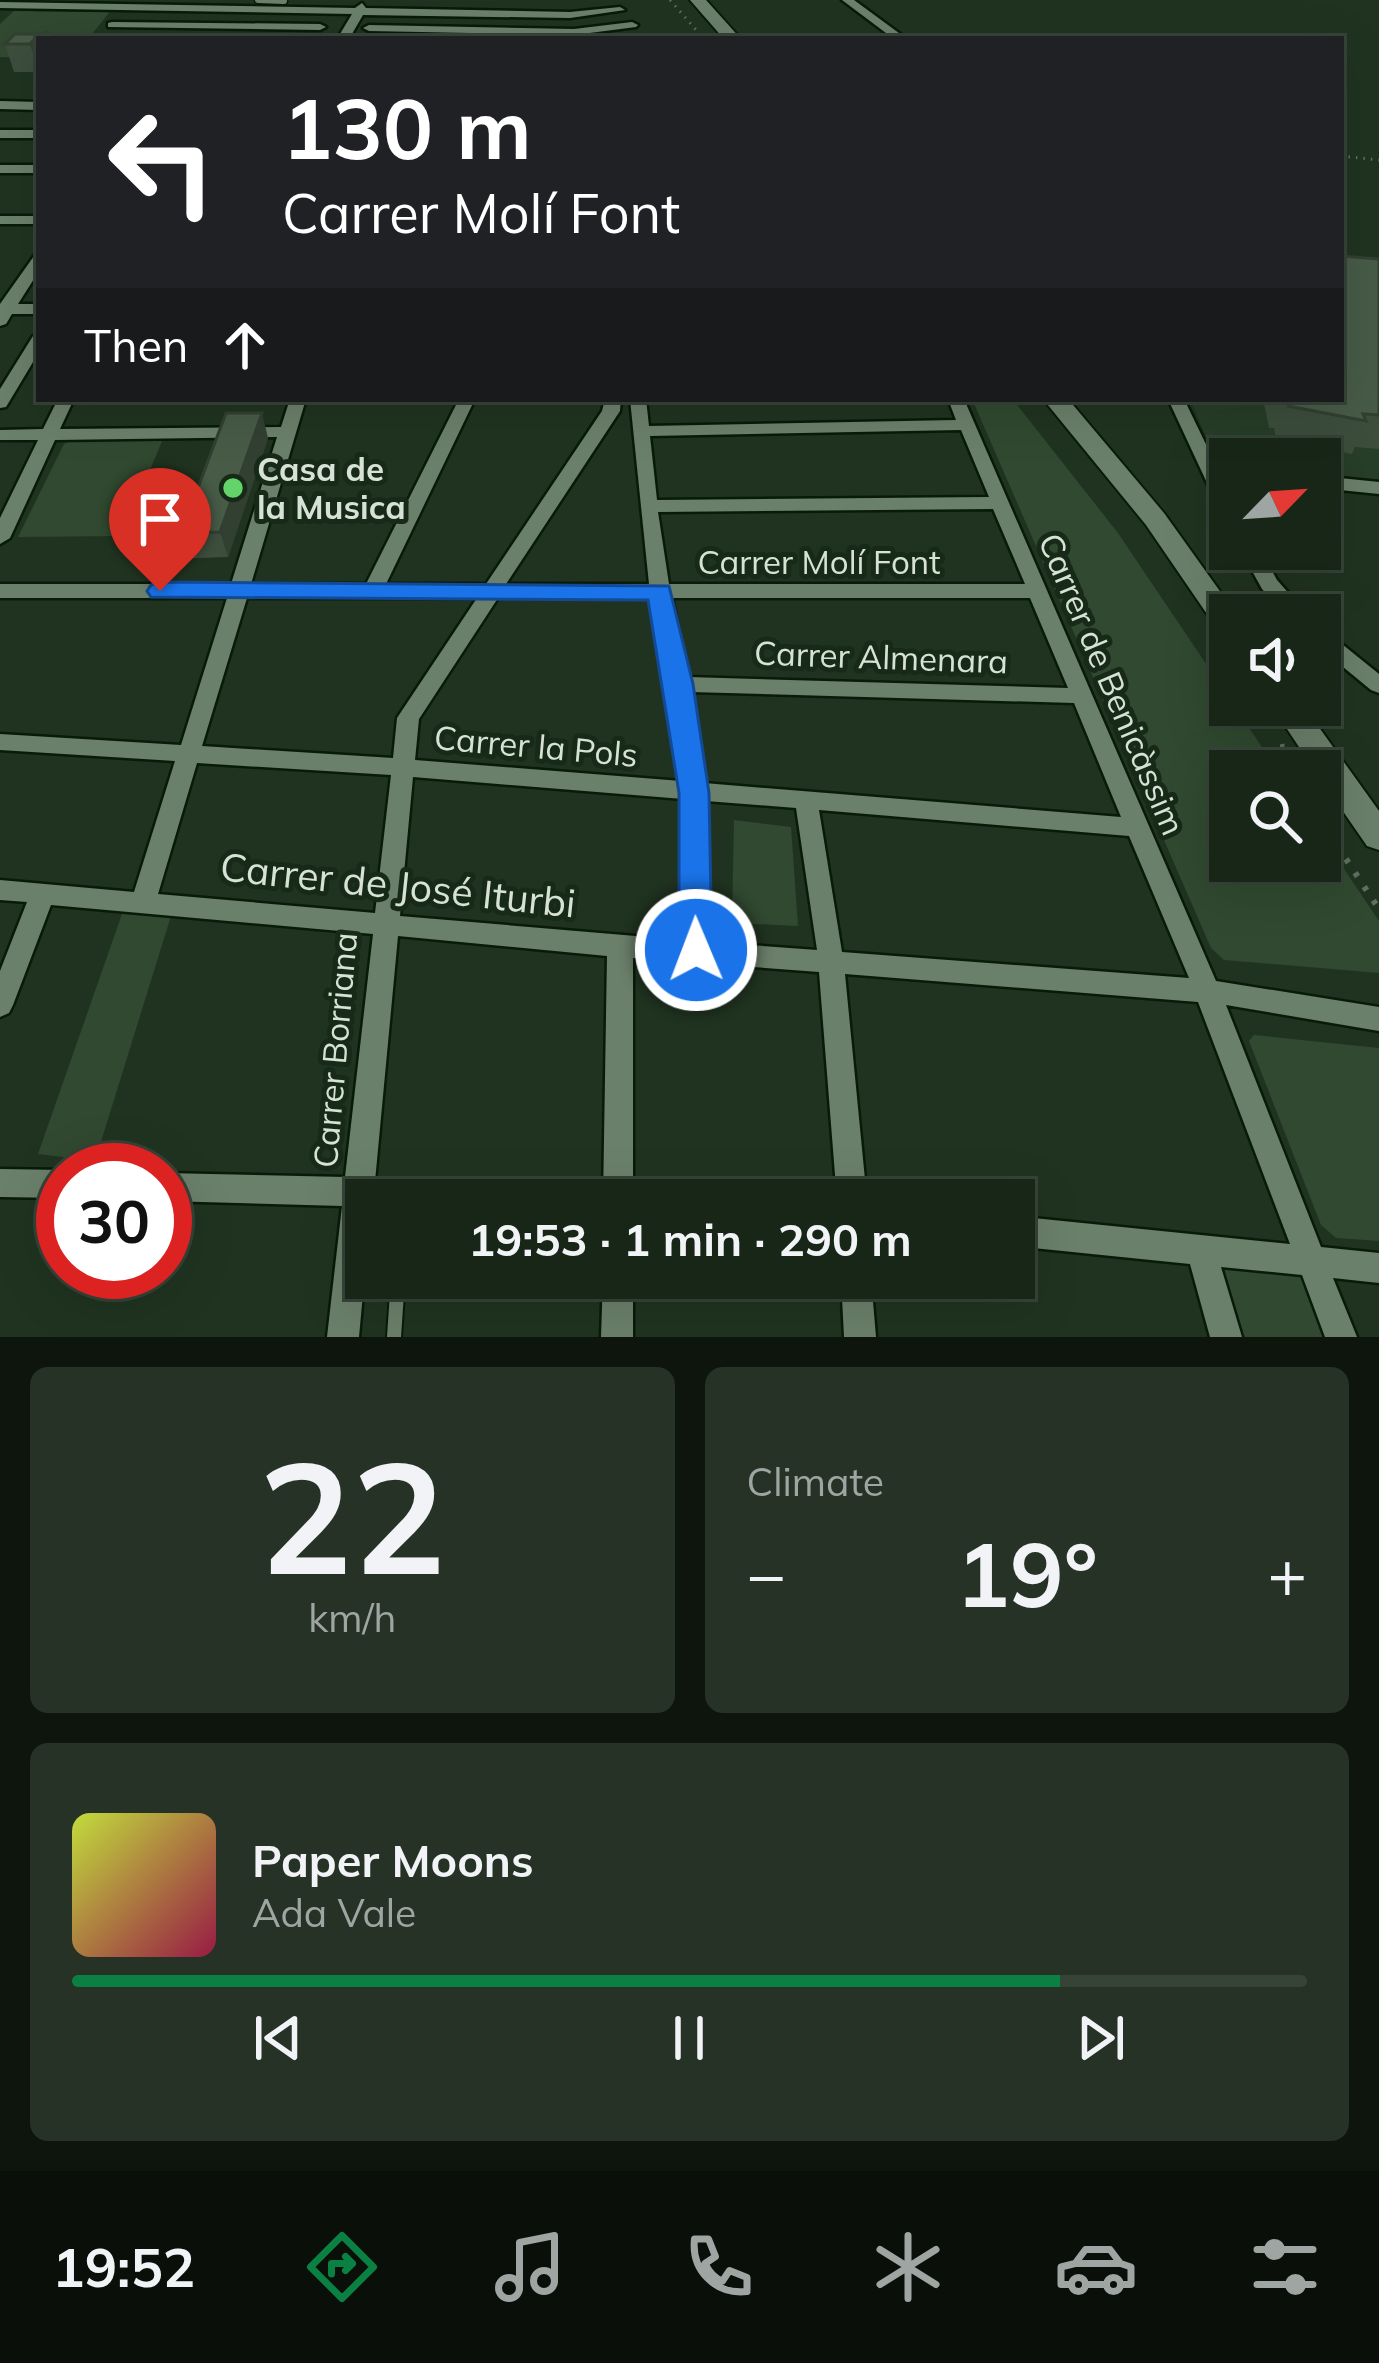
<!DOCTYPE html>
<meta charset="utf-8">
<style>
:root{--surface:#182618;--page:#253225;--text:#f1f3f6;--muted:#9fa5a2;--line:#364337;--accent:#0b8043}
body{margin:0;font-family:Mulish,sans-serif;background:var(--page);color:var(--text);height:100vh;display:flex;flex-direction:column;font-size:45px;white-space:nowrap}
*{box-sizing:border-box;margin:0}
p{font-size:39px;color:var(--muted)}
.icon{flex:none;width:66px;height:66px;fill:none;stroke:currentColor;stroke-width:2;stroke-linecap:round;stroke-linejoin:round}
.map{position:relative;height:1337px;overflow:hidden}
.sheet{display:flex;flex-direction:column;gap:30px;padding:30px;background:#0d150d;flex:1}
.sheet>*{flex:none}
.banner{position:absolute;left:36px;top:36px;width:1308px;height:366px;border-radius:0px;box-shadow:0 12px 48px #0002,0 0 0 3px var(--line);background:#202124;color:#fff;overflow:hidden}
.needle{width:78px;rotate:65deg}
.buttons{position:absolute;left:1209px;top:438px;display:grid;gap:24px}
.buttons a{display:grid;place-items:center;width:132px;height:132px;border-radius:0px;background:var(--surface);box-shadow:0 12px 48px #0002,0 0 0 3px var(--line);font-size:60px}
.speed{position:absolute;left:36px;top:1143px;display:flex;gap:24px;font-size:60px;font-weight:700;text-align:center}
.speed>*{display:grid;place-content:center;width:156px;height:156px;border-radius:50%;background:var(--surface);box-shadow:0 12px 48px #0002,0 0 0 3px var(--line);line-height:1}
.speed .limit{border:18px solid #d22;background:#fff;color:#111}
.pin{position:absolute;display:grid;place-items:center;width:102px;height:102px;color:#fff;margin:-123px -51px;border-radius:50% 50% 50% 0;rotate:-45deg;box-shadow:0 0 12px #0007}
.pin .icon{rotate:45deg}
.me{position:absolute;width:132px;margin:-66px;rotate:359deg;stroke-linejoin:round;filter:drop-shadow(0 0 9px #0008)}
.turn{display:flex;align-items:center;gap:42px;height:252px;padding:0 48px;font-size:54px}
.turn .icon{width:156px;height:156px;stroke-width:2.5}
.turn b{display:block;font-size:84px;line-height:102px}
.then{display:flex;align-items:center;height:114px;padding:0 48px;background:#0003;gap:24px;font-size:45px}
.big{font-size:90px;font-weight:700;line-height:1.1}
.sheet .widget{flex:1;display:flex;flex-direction:column;justify-content:center;gap:18px;min-width:0;padding:0 42px;border-radius:18px;background:var(--page)}
.sheet .dial{align-items:center;gap:0}
.dial b{font-size:156px;line-height:1}
.song{display:flex;align-items:center;gap:36px}
.cover{width:144px;height:144px;border-radius:18px;background:linear-gradient(135deg,hsl(70 70% 55%),hsl(340 70% 35%))}
.played{height:12px;border-radius:6px;background:linear-gradient(90deg,var(--accent) 80%,var(--line) 80%)}
.keys{display:flex;justify-content:space-around;direction:ltr}
.heat{display:flex;justify-content:space-between;align-items:center;font-size:66px;direction:ltr}
.sheet .tiles{flex:1;display:grid;gap:30px;grid-template-columns:1fr 1fr}
.widget:last-child{grid-column:span 2}
.trip{position:absolute;left:345px;top:1179px;width:690px;height:120px;border-radius:0px;background:var(--surface);box-shadow:0 12px 48px #0002,0 0 0 3px var(--line);font-weight:700;line-height:120px;text-align:center}
.tabs{display:flex;height:192px;justify-content:space-around;align-items:center;background:#0a0f0a;color:var(--muted)}
.tabs .icon{width:84px;height:84px}
.tabs .current{color:var(--accent)}
.tabs b{font-size:54px;color:var(--text)}
.map>svg:first-child{display:block}
.built{fill:#273e28}
.green{fill:#304930}
.lines{fill:none;stroke-linecap:round;stroke-linejoin:round}
.lane-far1-casing{stroke:#091a09;stroke-width:9}
.lane-casing{stroke:#091a09;stroke-width:18}
.street-casing{stroke:#091a09;stroke-width:5}
.secondary-casing{stroke:#091a09;stroke-width:4}
.path-far2{stroke:#607060;stroke-width:3;stroke-dasharray:1.5 6;stroke-linecap:butt}
.path-far1{stroke:#607060;stroke-width:4.5;stroke-dasharray:3 9;stroke-linecap:butt}
.path{stroke:#607060;stroke-width:6;stroke-dasharray:4.5 12;stroke-linecap:butt}
.lane-far1{stroke:#6b806b;stroke-width:6}
.lane{stroke:#6b806b;stroke-width:14}
.street{fill:#6b806b;fill-rule:evenodd}
.secondary{fill:#6b806b;fill-rule:evenodd}
.wall{fill:#3d4e3d}
.shaded-wall{fill:#324032}
.building{fill:#475b47;stroke:#324032;stroke-width:3}
.route{fill:#1a73e8;stroke:#114b97;stroke-width:3}
.poi-dot{fill:#63d469;stroke:#172917;stroke-width:4.5}
.labels{text-anchor:middle;stroke-width:10;stroke-linejoin:round;paint-order:stroke}
.poi-label{font-size:33px;font-weight:bold;fill:#d7e2d6;stroke:#172917;text-anchor:start}
.street-label{font-size:33px;fill:#d7e2d6;stroke:#172917}
.near-street-label{font-size:39px;fill:#d7e2d6;stroke:#172917}
</style>
<div class="map">
<svg width="1379" height="1337" viewBox="0 0 1379 1337">
<rect width="100%" height="100%" fill="#203320"/>
<path class="built" d="M1379 282V480L1320 474V459H1247L1208 442 1190 399H1341Z"/>
<g class="green">
<path d="M14 11 107 12 109 13 88 39H39L34 58 0 57V24Z"/>
<path d="M972 399H1012L1018 406 1118 533 1278 771H1230V861H1320V833L1379 921V973L1224 960 1211 948Z"/>
<path d="M70 441H162L123 536 18 537 64 444Z"/>
<path d="M734 820 791 827 798 926 732 923Z"/>
<path d="M122 914 171 916 95 1161 38 1154Z"/>
<path d="M1254 1035 1379 1048V1241L1336 1238 1321 1225 1249 1041Z"/>
<path d="M1221 1269 1311 1277 1331 1337H1241Z"/>
</g>
<g class="lines">
<g class="lane-far1-casing">
<path id="lane-far1" d="M258 0 284 1"/>
</g>
<g class="lane-casing">
<g id="lane">
<path d="M360 1192 403 1193V1200"/>
<path d="M394 1337 398 1278"/>
</g>
</g>
<g class="street-casing">
<g id="street">
<path d="M842 0H854L907 39H894Z"/>
<path d="M0 2 355 8 362 3 366 8 570 12 620 7 625 10 570 18 363 15 349 39H337L352 14 0 8Z"/>
<path d="M112 22 320 24 326 27 320 30 108 27V23Z"/>
<path d="M632 22 638 25 636 27 574 35 369 31 363 28 369 25 574 29Z"/>
<path d="M0 101 39 102V110L0 109Z"/>
<rect x="0" y="130" width="39" height="8"/>
<rect x="0" y="165" width="39" height="8"/>
<rect x="0" y="216" width="39" height="8"/>
<path d="M39 255V271L18 304H39V314H12L6 324 0 326V304L34 256Z"/>
<path d="M39 334V352L6 407 0 408V389L33 336Z"/>
<path d="M58 399H74L60 429 281 427 290 399H306L251 584H366L459 399H475L386 584H486L602 411 605 399H621L620 411 506 584H649L630 399H646L649 426 956 420 948 399H964L1216 981 1379 1007V1031L1226 1005 1321 1247 1379 1253V1283L1333 1278 1357 1337H1325L1302 1275 1221 1267 1242 1337H1210L1190 1264 1014 1246V1216L1290 1244 1198 1002 845 974 867 1200H837L819 972 633 958V1200H603L607 956 398 936 374 1192 372 1200H366V1261L359 1337H327L342 1206 165 1201V1173L345 1177 373 934 51 905 13 1005 9 1013 0 1017V971L27 902 0 900V880L134 892 175 761 0 750V734L181 745 227 598H0V584H231L277 437 55 440 10 538 0 544V518L38 440H0V430L43 429ZM961 430 989 497 657 500 650 436ZM993 509 1025 584H669L658 512ZM247 598H477L397 718 393 758 202 746ZM498 598H652L668 684 681 781 415 760 419 719ZM672 598H1030L1068 688 688 677ZM691 692 1074 703 1121 817 704 783ZM197 763 391 775 375 913 158 894ZM413 777 683 799V940L400 916ZM706 801 796 808 817 950 708 942ZM819 810 1129 836 1189 978 842 952Z"/>
<path d="M1168 399H1184L1230 494V519L1221 513Z"/>
<path d="M1320 476 1379 482V494L1320 488Z"/>
<path d="M1240 549H1260L1277 580 1308 615H1286L1262 589Z"/>
<path d="M1320 630 1327 632 1379 674V693L1371 690 1320 648Z"/>
<path d="M0 1169 63 1170V1198L0 1197Z"/>
<path d="M603 1278H633V1337H601Z"/>
<path d="M841 1278H871L876 1337H844Z"/>
</g>
</g>
<g class="secondary-casing">
<g id="secondary">
<path d="M690 0H706L741 39H724Z"/>
<path d="M1043 399H1068L1164 513 1237 615H1230V636L1220 633 1146 525Z"/>
<path d="M1271 705H1303L1379 811V850L1367 846 1320 778V771H1315Z"/>
</g>
</g>
<g class="path-far2">
<path d="M670 0 704 39"/>
<path d="M1341 156 1379 160"/>
</g>
<g class="path-far1">
<path d="M1212 643 1230 669"/>
<path d="M1254 705 1271 730"/>
<path d="M1282 744 1287 771"/>
<path d="M1320 820 1348 862"/>
</g>
<path class="path" d="M1346 859 1379 909"/>
<use href="#lane-far1" class="lane-far1"/>
<use href="#lane" class="lane"/>
<use href="#street" class="street"/>
<use href="#secondary" class="secondary"/>
</g>
<g class="wall">
<path d="M39 35V72H14L5 44Z"/>
<path d="M1379 259V449L1355 447 1352 454 1276 439 1274 428H1269L1263 399H1341Z"/>
<path d="M268 438 228 557 144 560 134 534 189 512Z"/>
</g>
<g class="shaded-wall">
<path d="M39 34 40 39 39 72 30 44Z"/>
<path d="M262 413 268 438 228 557 220 532Z"/>
</g>
<g class="building">
<path d="M47 32 57 39H40L39 35Z"/>
<path d="M15 34H39L30 44H5Z"/>
<path d="M1341 256 1379 259V415L1363 414 1366 421 1288 406 1287 399H1341Z"/>
<path d="M226 413H262L220 532 134 534 143 512H189Z"/>
</g>
<path class="route" d="M160 582 669 586 693 684 709 793 712 950 707 960 696 964 684 960 679 950V793L648 600 151 597 147 591 151 585Z"/>
<circle class="poi-dot" cx="233" cy="488" r="12"/>
<g class="labels">
<g class="poi-label">
<text x="257" y="481">Casa de<tspan x="257" dy="38">la Musica</tspan></text>
</g>
<g class="street-label">
<text x="819" y="574">Carrer Molí Font</text>
<text transform="translate(881 657) rotate(2)" y="12">Carrer Almenara</text>
<text transform="translate(1112 684) rotate(67)" y="12">Carrer de Benicàssim</text>
<text transform="translate(536 746) rotate(5)" y="12">Carrer la Pols</text>
<text transform="translate(335 1050) rotate(-85)" y="12">Carrer Borriana</text>
</g>
<g class="near-street-label">
<text transform="translate(398 885) rotate(6)" y="14">Carrer de José Iturbi</text>
</g>
</g>
</svg>
<div class="buttons">
<a><svg class="needle" viewBox="-14 -14 28 28"><path d="M0-13l5 13h-10z" fill="#e53935"/><path d="M0 13l5-13h-10z" fill="#9fa5a2"/></svg></a>
<a><svg class="icon" aria-label="sound" viewBox="0 0 24 24"><path d="M4 9h4l5-4v14l-5-4H4zM17 9q2 3 0 6"/></svg></a>
<a><svg class="icon" aria-label="search" viewBox="0 0 24 24"><circle cx="10" cy="10" r="6"/><path d="M15 15l6 6"/></svg></a>
</div>
<div class="speed"><div class="limit">30</div></div>
<div class="pin" style="left:160px;top:591px;background:#d93025"><svg class="icon" aria-label="arrive" viewBox="0 0 24 24"><path d="M6 21V4h12l-3 4 3 4H6"/></svg></div>
<svg class="me" style="left:696px;top:950px" viewBox="-20 -20 40 40"><circle r="17" fill="#1a73e8" stroke="#fff" stroke-width="3"/><path d="M0-11L8 9 0 5-8 9z" fill="#fff"/></svg>
<div class="trip">19:53 · 1 min · 290 m</div>
<div class="banner">
<div class="turn"><svg class="icon" aria-label="left" viewBox="0 0 24 24"><path d="M17 20v-9H6M10 6l-5 5 5 5"/></svg><div><b>130 m</b>Carrer Molí Font</div></div>
<div class="then">Then<svg class="icon" aria-label="ahead" viewBox="0 0 24 24"><path d="M12 20V5M6 11l6-6 6 6"/></svg></div>
</div>
</div>
<section class="sheet">
<div class="tiles">
<div class="widget dial"><b>22</b><p>km/h</p></div>
<div class="widget"><p>Climate</p>
<div class="heat"><a>−</a><b class="big">19°</b><a>+</a></div>
</div>
<div class="widget">
<div class="song"><i class="cover"></i><div><b>Paper Moons</b><p>Ada Vale</p></div></div>
<div class="played"></div>
<div class="keys"><svg class="icon" aria-label="previous" viewBox="0 0 24 24"><path d="M18 5L8 12l10 7zM5 5v14"/></svg><svg class="icon" aria-label="pause" viewBox="0 0 24 24"><path d="M8 5v14M16 5v14"/></svg><svg class="icon" aria-label="next" viewBox="0 0 24 24"><path d="M6 5l10 7-10 7zM19 5v14"/></svg></div>
</div>
</div>
</section>
<nav class="tabs">
<b>19:52</b>
<svg class="icon current" aria-label="directions" viewBox="0 0 24 24"><path d="M12 3l9 9-9 9-9-9zM9 14v-3h6M13 9l2 2-2 2"/></svg>
<svg class="icon" aria-label="music" viewBox="0 0 24 24"><path d="M9 18V5l10-2v13"/><circle cx="6" cy="18" r="3"/><circle cx="16" cy="16" r="3"/></svg>
<svg class="icon" aria-label="phone" viewBox="0 0 24 24"><path d="M5 4h4l2 5-3 2q2 4 5 5l2-3 5 2v4C11 20 4 13 5 4z"/></svg>
<svg class="icon" aria-label="climate" viewBox="0 0 24 24"><path d="M12 3v18M4 7l16 10M4 17L20 7"/></svg>
<svg class="icon" aria-label="car" viewBox="0 0 24 24"><path d="M5 17H2v-5l4-1 3-4h7l3 4 3 1v5h-3M9 17h6M6 11h13"/><circle cx="7" cy="17" r="2"/><circle cx="17" cy="17" r="2"/></svg>
<svg class="icon" aria-label="filters" viewBox="0 0 24 24"><path d="M4 7h16M4 17h16"/><circle cx="9" cy="7" r="2"/><circle cx="15" cy="17" r="2"/></svg>
</nav>
